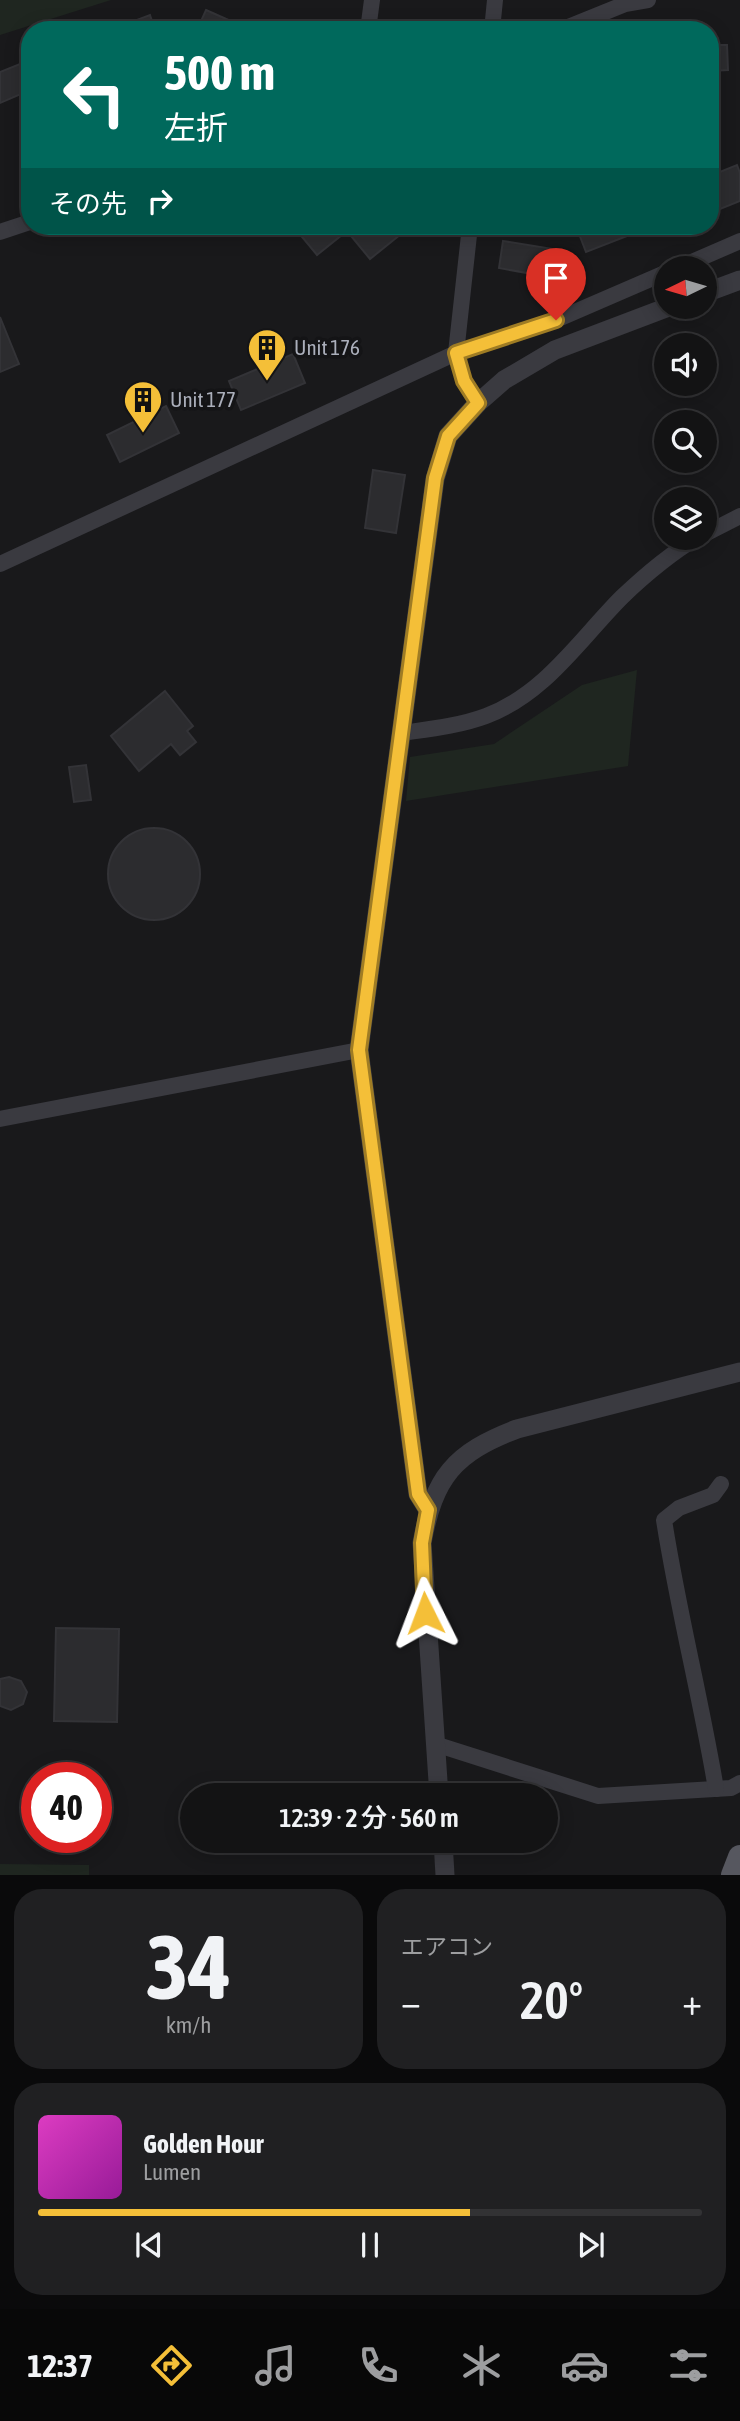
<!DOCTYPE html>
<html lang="ja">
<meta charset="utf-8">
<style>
:root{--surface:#131314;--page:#202022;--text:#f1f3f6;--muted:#9d9ea0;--line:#323234;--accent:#f4bf38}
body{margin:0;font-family:"Asap Condensed","Noto Sans JP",sans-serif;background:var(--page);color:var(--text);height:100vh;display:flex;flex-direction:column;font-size:26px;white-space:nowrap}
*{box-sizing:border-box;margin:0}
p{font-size:23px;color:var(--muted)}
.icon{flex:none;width:38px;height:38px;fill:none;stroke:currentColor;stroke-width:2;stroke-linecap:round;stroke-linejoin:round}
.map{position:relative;height:1875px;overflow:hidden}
.sheet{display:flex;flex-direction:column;gap:14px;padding:14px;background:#0a0a0b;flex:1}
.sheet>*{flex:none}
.hud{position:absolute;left:21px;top:21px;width:698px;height:214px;border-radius:28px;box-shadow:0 4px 18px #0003,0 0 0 2px var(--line);background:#00695c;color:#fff;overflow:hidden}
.needle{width:46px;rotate:265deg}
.tools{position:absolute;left:654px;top:256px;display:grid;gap:14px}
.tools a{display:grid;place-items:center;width:63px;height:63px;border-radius:50%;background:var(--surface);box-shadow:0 4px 18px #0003,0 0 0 2px var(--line);font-size:35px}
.speed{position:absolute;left:21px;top:1762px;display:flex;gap:14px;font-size:35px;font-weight:700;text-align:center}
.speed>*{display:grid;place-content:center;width:91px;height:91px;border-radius:50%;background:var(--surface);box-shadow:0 4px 18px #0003,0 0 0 2px var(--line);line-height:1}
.speed .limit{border:10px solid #d22;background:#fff;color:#111}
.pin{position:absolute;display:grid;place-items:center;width:60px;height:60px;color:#fff;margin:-72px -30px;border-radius:50% 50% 50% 0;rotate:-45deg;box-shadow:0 0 7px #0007}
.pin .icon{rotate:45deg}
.me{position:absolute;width:77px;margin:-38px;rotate:357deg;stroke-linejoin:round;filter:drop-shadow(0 0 5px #0008)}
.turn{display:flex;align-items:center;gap:24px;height:147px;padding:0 28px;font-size:32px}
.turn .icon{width:91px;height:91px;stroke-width:2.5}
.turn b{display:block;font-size:49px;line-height:60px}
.then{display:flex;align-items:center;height:66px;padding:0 28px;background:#0003;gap:14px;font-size:26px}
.big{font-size:52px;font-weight:600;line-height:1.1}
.sheet .card{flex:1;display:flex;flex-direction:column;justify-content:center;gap:10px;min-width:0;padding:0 24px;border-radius:28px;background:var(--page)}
.sheet .dial{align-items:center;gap:0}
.dial b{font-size:91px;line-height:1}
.song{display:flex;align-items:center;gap:21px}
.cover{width:84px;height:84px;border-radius:10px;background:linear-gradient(135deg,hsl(310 70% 55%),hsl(300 70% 35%))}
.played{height:7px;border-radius:4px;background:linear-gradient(90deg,var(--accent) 65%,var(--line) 65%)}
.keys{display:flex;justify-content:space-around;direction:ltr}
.heat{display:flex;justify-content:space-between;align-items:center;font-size:38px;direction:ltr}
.sheet .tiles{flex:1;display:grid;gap:14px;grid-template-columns:1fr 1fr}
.card:last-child{grid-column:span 2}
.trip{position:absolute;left:180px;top:1783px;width:378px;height:70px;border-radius:35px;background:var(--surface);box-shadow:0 4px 18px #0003,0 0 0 2px var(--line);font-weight:600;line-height:70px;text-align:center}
.tabs{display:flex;height:112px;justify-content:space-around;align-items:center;background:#080808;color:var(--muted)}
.tabs .icon{width:49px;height:49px}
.tabs .on{color:var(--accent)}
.tabs b{font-size:32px;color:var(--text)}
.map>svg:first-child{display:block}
.green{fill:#1f2620}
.building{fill:#2c2c2f;stroke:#333337;stroke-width:2}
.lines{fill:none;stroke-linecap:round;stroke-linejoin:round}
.minor{stroke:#3a3a40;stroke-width:16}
.tertiary{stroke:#3a3a40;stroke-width:19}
.primary{stroke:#56575f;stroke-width:24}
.route-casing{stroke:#9f7c24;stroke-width:18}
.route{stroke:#f4bf38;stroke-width:12}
.labels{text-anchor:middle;stroke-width:7;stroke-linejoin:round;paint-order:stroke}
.poi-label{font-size:21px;fill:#abafbb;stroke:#141416;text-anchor:start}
</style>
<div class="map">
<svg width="740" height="1875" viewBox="0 0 740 1875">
<rect width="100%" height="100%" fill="#19191b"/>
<g class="green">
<path d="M0 0H111L0 35Z"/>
<path d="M637 670 628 766 406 801 410 757 494 744 582 685Z"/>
<path d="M0 1864 89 1865V1875H0Z"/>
</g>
<g class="building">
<path d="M206 10 251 30H197Z"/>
<path d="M150 15 155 30H113V29Z"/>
<path d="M710 45H727L728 70 710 71Z"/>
<path d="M30 60V90L0 103V72Z"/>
<path d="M737 165 740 173V201L710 213V176Z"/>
<path d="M293 226H411L370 259 347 231 317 255Z"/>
<path d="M576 226H650V227L586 252Z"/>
<path d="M503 241 553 249 549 277 499 268Z"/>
<path d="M0 317 19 364 0 372Z"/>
<path d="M293 354 305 383 241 410 229 381Z"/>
<path d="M166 406 179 433 120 462 107 435Z"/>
<path d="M373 470 405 475 396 533 365 528Z"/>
<path d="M165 691 193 726 187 731 196 742 180 755 171 744 139 771 111 736Z"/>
<path d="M86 765 91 800 74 802 69 767Z"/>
<circle cx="154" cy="874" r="46"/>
<path d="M56 1628 119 1629 117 1722 54 1721Z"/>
<path d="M9 1677 21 1681 27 1692 23 1704 11 1710 0 1706V1679Z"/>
</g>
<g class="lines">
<g class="minor">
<path d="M368 30 372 0"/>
<path d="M492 30 495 0"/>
<path d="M561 30 625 4 648 0"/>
<path d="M470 226 456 353 464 381 478 403"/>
<path d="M0 232 30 222"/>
<path d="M678 268 740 241"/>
<path d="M705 534 740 516"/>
<path d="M0 564 456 353 556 320 667 272"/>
<path d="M402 733C430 729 459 726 486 716 545 694 580 639 622 597 646 574 670 554 698 537"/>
<path d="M0 1119 359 1050"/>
<path d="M435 1744 598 1796 731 1788 740 1783"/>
<path d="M716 1789C701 1699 678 1610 664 1520L679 1508 713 1495 721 1484"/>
</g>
<g class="tertiary">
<path d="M705 293 740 280"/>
<path d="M428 1510 418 1494 359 1050 435 479 448 436 478 403 504 380 555 350 671 306"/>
<path d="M439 1796 422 1543C434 1477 454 1453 517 1429L740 1372"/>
<path d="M443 1841 445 1875"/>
</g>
<path class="primary" d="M733 1875 740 1857"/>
</g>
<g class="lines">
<g class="route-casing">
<path id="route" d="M425 1613 422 1543 428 1510 418 1494 359 1050 435 478 448 436 478 403 464 381 456 353 556 320"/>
</g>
<use href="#route" class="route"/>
</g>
<defs>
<g id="building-pin" transform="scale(2.0125)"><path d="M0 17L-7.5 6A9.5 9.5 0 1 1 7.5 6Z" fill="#f4bf38" stroke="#141416"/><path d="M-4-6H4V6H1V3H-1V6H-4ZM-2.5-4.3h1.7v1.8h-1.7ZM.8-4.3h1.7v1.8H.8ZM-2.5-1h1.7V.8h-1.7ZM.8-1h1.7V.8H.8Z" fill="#111"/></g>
</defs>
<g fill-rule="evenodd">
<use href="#building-pin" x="267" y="348"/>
<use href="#building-pin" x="143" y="400"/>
</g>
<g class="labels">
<g class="poi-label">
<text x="294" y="355">Unit 176</text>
<text x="170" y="407">Unit 177</text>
</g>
</g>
</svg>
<div class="tools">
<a><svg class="needle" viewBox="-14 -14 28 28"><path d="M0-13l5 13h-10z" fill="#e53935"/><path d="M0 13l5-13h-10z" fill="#9d9ea0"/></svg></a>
<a><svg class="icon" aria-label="sound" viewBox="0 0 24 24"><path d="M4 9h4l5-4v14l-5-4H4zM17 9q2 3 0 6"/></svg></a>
<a><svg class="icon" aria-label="search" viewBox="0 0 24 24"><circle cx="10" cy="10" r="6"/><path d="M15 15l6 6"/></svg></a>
<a><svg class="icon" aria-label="layers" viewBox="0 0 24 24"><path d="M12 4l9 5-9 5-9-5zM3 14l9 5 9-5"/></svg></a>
</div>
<div class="speed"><div class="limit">40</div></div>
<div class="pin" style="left:556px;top:320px;background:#d93025"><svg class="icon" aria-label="arrive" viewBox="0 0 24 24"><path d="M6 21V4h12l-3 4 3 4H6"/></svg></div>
<svg class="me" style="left:425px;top:1613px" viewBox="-20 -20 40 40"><path d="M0-17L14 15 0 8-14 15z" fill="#f4bf38" stroke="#fff" stroke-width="4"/></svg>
<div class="trip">12:39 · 2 分 · 560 m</div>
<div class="hud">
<div class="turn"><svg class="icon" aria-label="left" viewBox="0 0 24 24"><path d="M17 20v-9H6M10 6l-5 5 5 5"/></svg><div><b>500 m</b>左折</div></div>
<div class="then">その先<svg class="icon" aria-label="right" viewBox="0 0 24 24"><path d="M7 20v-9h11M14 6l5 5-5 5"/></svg></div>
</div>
</div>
<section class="sheet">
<div class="tiles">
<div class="card dial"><b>34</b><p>km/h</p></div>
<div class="card"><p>エアコン</p>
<div class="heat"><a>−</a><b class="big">20°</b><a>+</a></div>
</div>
<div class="card">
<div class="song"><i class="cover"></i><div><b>Golden Hour</b><p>Lumen</p></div></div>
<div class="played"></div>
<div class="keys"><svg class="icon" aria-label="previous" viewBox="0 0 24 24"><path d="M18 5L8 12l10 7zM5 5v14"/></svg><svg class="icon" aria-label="pause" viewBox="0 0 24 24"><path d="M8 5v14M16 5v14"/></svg><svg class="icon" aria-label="next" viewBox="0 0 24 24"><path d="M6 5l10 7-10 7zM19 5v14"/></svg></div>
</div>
</div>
</section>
<nav class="tabs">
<b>12:37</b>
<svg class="icon on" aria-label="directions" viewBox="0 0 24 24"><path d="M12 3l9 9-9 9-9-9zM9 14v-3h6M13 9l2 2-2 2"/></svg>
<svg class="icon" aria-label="music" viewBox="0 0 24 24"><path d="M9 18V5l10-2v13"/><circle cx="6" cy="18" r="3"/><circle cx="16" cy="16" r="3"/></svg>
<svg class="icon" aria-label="phone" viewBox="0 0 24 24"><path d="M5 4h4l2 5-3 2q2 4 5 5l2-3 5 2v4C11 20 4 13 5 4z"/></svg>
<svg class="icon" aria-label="climate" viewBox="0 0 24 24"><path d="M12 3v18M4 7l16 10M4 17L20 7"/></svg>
<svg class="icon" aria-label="car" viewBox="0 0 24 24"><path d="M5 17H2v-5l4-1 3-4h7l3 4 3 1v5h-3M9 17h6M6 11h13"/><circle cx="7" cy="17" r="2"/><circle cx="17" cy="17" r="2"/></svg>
<svg class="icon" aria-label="filters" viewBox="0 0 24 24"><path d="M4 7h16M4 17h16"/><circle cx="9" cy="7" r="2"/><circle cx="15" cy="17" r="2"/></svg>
</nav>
